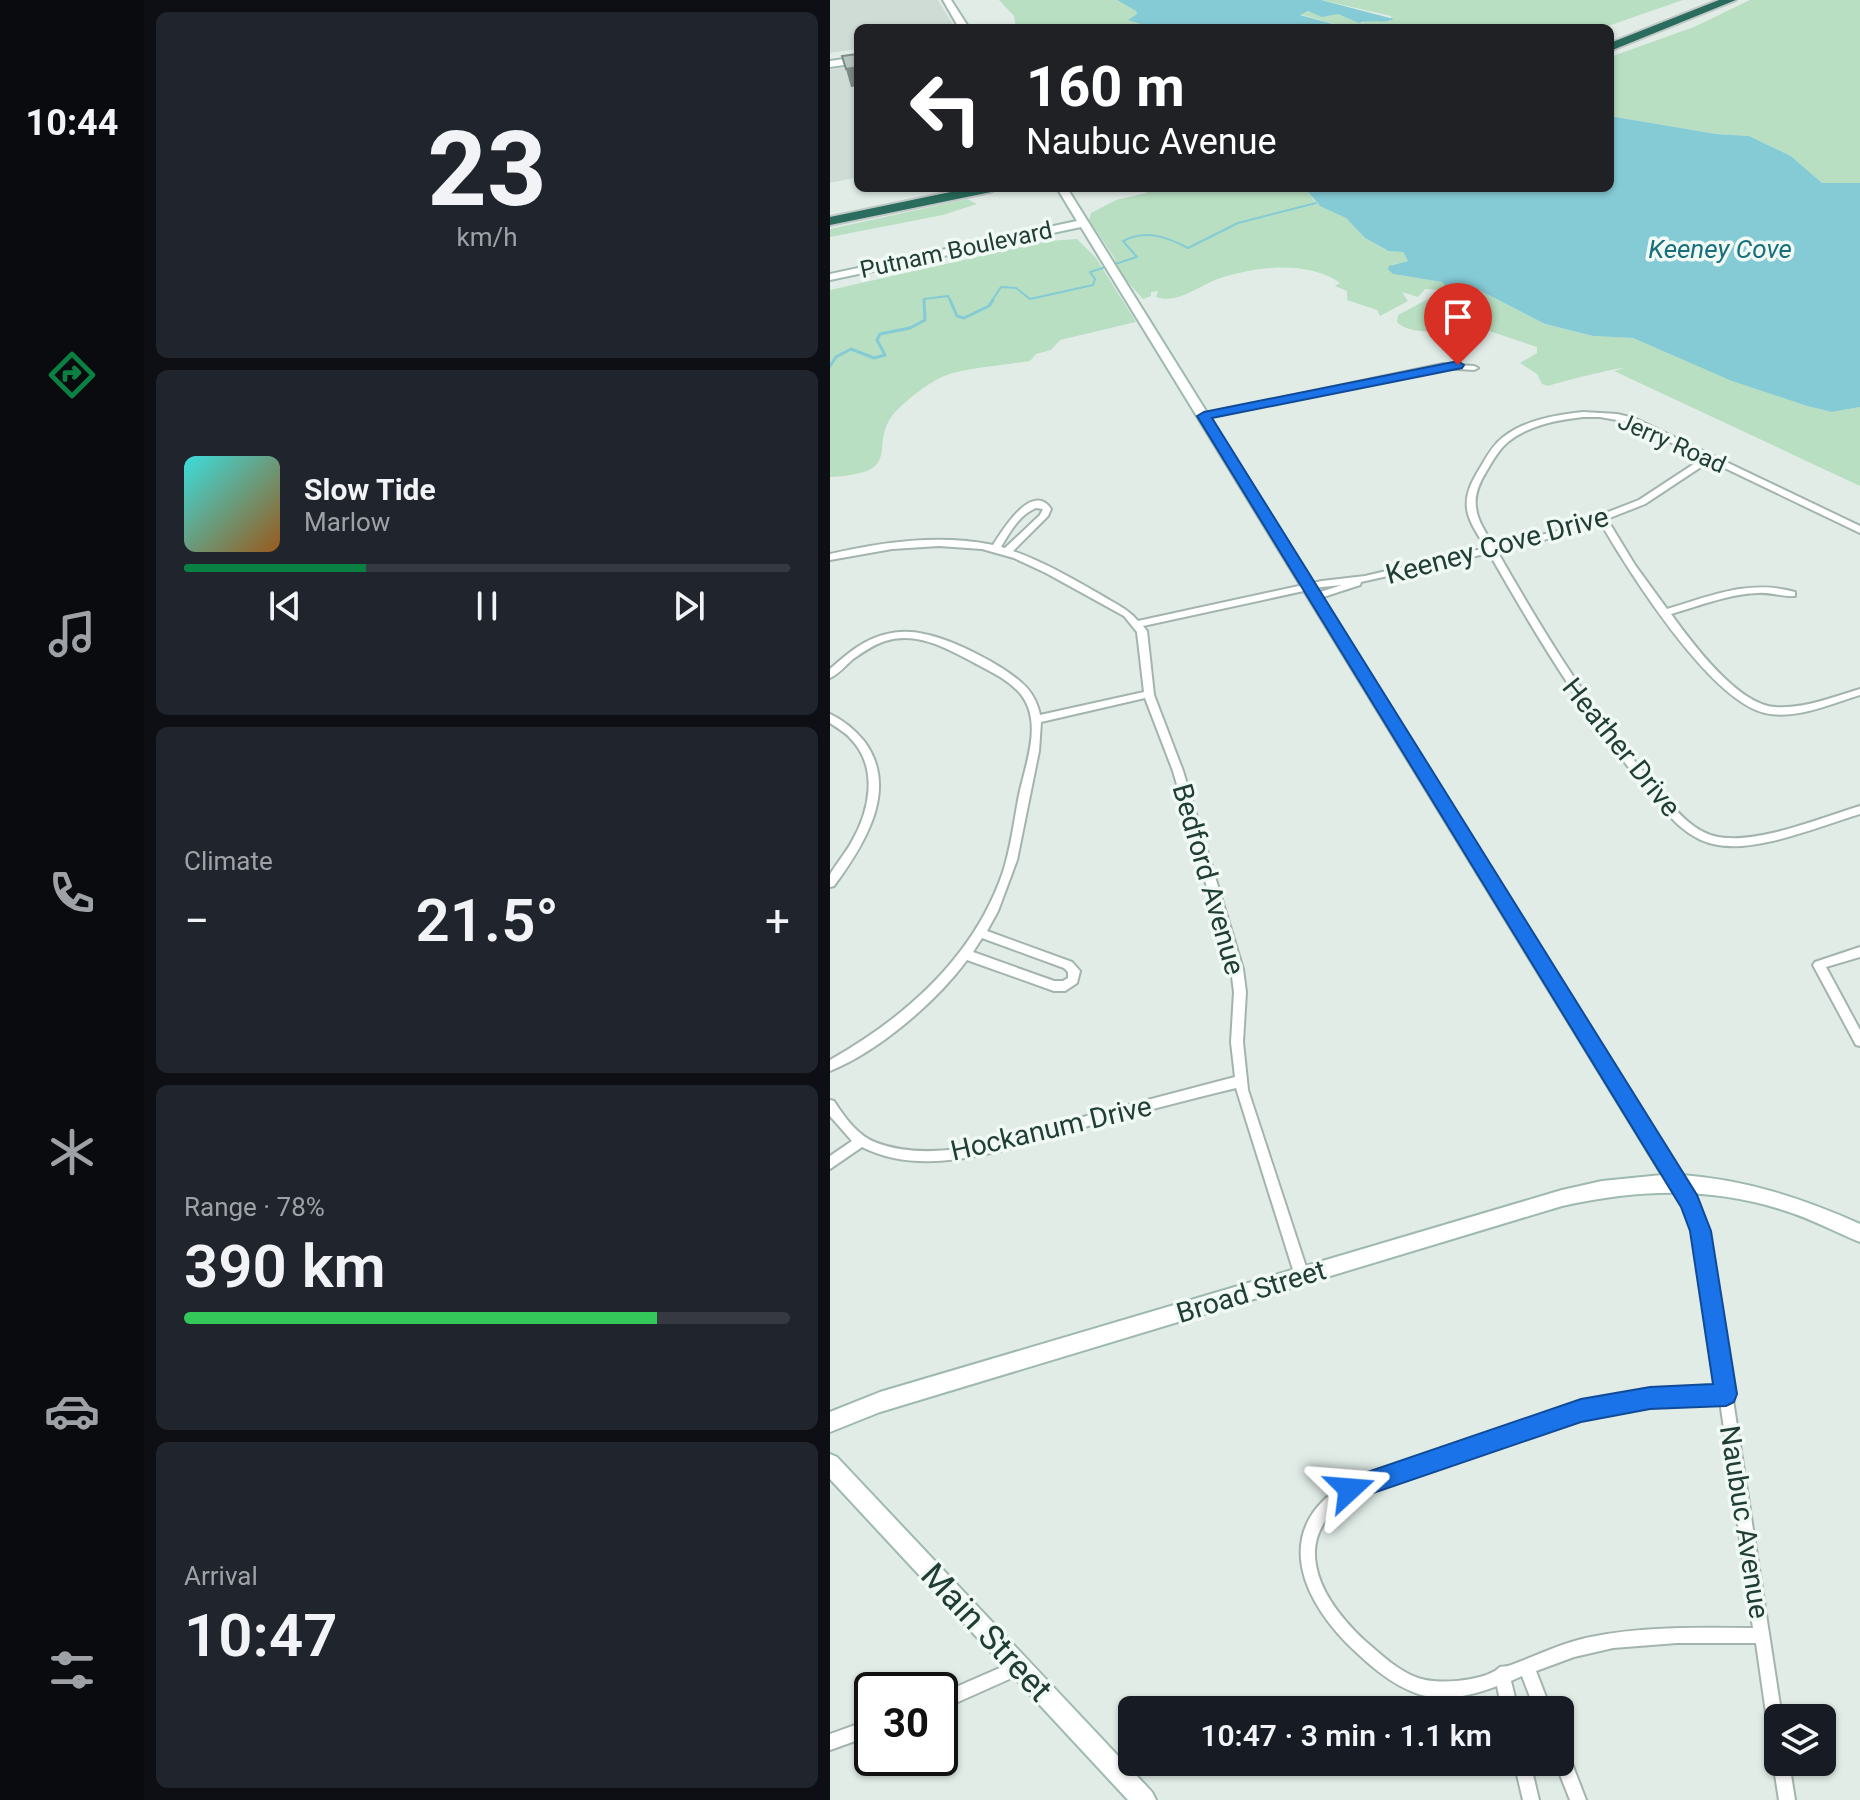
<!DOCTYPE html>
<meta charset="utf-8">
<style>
:root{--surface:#171b24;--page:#20242c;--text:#f1f3f6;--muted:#9ea1a6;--line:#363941;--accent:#0b8043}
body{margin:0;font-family:Roboto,sans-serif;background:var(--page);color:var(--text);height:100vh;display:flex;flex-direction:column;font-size:30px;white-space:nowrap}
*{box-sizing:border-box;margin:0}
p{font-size:26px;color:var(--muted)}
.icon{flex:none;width:44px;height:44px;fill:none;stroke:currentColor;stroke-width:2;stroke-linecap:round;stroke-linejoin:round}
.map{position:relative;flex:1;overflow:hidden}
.sheet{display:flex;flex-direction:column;gap:12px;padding:12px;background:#0d0f14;width:686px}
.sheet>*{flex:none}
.hud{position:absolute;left:24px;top:24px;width:760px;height:168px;border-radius:12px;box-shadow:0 2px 6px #0004;background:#202124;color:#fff;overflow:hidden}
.buttons{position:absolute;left:934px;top:1704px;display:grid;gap:16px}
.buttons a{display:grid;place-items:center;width:72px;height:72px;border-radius:12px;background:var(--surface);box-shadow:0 2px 6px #0004;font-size:40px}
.speed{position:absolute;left:24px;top:1672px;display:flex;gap:16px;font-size:40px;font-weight:700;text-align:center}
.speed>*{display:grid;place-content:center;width:104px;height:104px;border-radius:50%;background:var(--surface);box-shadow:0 2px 6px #0004;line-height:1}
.speed .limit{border:4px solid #111;border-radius:12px;background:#fff;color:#111}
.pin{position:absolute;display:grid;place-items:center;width:68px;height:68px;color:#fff;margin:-82px -34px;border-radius:50% 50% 50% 0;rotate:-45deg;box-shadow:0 0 8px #0007}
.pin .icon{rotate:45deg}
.me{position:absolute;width:88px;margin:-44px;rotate:71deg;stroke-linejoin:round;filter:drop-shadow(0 0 6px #0008)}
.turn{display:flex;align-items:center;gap:28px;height:168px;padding:0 40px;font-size:36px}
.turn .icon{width:104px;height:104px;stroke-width:2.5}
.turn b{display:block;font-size:56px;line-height:68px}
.big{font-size:60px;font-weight:600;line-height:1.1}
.sheet .widget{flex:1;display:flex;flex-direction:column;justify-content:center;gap:12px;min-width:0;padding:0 28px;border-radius:12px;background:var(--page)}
.sheet .dial{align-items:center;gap:0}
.dial b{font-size:104px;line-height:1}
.song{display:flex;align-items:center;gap:24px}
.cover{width:96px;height:96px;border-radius:12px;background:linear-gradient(135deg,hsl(180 70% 55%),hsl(30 70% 35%))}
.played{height:8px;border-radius:4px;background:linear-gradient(90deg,var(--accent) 30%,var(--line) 30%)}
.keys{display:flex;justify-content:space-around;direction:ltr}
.heat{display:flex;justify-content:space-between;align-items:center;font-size:44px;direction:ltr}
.charge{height:12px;border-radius:6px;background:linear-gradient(90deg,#34c759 78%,var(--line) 0)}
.trip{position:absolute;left:288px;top:1696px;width:456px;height:80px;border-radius:12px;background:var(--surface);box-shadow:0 2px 6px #0004;font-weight:600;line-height:80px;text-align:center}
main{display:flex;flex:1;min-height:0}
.dock{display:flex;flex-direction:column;width:144px;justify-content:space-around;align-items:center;background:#090b0e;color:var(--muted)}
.dock .icon{width:56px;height:56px}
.dock .active{color:var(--accent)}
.dock b{font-size:36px;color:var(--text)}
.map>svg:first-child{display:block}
.built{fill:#cfdcd6}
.green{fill:#b8dfc2}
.water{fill:#85cbd5}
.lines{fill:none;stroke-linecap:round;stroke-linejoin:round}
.stream-far1{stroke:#85cbd5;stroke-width:2}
.stream{stroke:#85cbd5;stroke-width:3}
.street-casing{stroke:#a3b4ae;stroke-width:4}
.secondary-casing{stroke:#9eb9af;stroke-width:4}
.highway-casing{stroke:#c1c9c6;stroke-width:4}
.street{fill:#fff;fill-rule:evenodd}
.secondary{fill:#fff;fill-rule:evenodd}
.highway{fill:#2a6c5d;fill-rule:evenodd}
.shaded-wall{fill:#7f8b86}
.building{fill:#b6c7c0;stroke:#7f8b86;stroke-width:2}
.route{fill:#1a73e8;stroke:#114b97;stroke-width:2}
.labels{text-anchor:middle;stroke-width:7;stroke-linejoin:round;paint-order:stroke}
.far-street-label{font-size:24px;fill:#203e35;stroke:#f1f9f5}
.far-water-label{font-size:26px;font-style:italic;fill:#176f7d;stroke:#f1f9f5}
.street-label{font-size:28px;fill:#203e35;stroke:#f1f9f5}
.near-street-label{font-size:34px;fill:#203e35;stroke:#f1f9f5}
</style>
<main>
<nav class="dock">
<b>10:44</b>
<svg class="icon active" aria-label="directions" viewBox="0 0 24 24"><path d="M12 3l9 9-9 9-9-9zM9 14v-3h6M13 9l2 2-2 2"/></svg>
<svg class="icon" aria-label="music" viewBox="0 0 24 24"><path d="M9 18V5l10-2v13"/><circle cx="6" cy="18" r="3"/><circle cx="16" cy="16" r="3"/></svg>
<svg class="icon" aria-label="phone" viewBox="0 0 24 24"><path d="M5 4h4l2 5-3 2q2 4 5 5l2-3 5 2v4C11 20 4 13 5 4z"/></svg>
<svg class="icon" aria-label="climate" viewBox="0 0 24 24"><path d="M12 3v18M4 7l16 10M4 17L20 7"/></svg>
<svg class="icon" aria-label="car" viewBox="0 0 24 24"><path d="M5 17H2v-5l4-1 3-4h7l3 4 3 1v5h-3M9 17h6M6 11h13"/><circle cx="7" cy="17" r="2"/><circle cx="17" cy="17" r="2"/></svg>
<svg class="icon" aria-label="filters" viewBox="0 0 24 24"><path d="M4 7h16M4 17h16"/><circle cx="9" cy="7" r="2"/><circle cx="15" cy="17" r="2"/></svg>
</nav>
<section class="sheet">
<div class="widget dial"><b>23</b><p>km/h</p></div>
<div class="widget">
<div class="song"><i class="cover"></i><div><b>Slow Tide</b><p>Marlow</p></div></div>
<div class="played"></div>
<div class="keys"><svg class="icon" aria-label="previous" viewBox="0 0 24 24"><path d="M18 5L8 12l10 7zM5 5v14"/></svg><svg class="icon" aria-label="pause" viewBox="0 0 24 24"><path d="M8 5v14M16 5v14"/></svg><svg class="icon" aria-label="next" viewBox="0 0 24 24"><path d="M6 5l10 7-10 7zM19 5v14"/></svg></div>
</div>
<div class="widget"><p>Climate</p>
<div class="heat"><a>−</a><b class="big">21.5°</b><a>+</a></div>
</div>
<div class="widget"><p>Range · 78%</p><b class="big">390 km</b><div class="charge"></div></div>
<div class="widget"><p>Arrival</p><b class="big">10:47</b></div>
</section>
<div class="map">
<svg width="1030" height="1800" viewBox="0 0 1030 1800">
<rect width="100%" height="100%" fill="#e1ece7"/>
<g class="built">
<path d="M0 0H108L125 28H28V49L0 53Z"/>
<path d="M28 66V177L0 183V70Z"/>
</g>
<g class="green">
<path d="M169 0H287L306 11 314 28H186L184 16Z"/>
<path d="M491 0H853L772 28H518L469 14 480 11 497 16 506 13 532 23 541 19 561 21V16Z"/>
<path d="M920 0H1030V183H992L961 156 919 136 886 134 780 116V57L864 27Z"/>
<path d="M316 188H479V193L486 203 516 218 535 238 555 250 573 252 578 261 562 265 563 274 613 282 620 290 633 291 641 286 715 324 763 336 803 338 903 381 977 406 1002 412 1030 407V486L784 371 795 368C784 368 730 382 718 386L712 384 707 374 690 363 707 353V347L647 327 629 329 617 324 614 330C600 332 577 333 567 322L568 315 615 290 595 289 588 297 572 292 578 301 550 316 547 310 517 300V291L505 286 510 283C478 260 422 266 385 280 366 288 347 304 326 297L328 291 321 292V296L313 299 285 268V259L259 220 261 213 286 200 316 193Z"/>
<path d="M137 199 147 204 113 215 0 237V229Z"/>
<path d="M247 239 266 258 306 322 230 340 221 350 206 354 200 361C177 365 134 368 114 376 100 382 79 398 68 409 33 444 81 473 0 477V290L218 241Z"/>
</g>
<g class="water">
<path d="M287 0H491L564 19C555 24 540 19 529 23L508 14 492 17 478 11 470 15 518 28H314L311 24 298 20 307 14 306 11Z"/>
<path d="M780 116 886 134 919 136 961 156 992 183H1030V407L1002 412 977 406 902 381 803 338 763 336 715 324 641 286 631 291 619 289 612 282 563 274 558 269 559 266 578 261 573 252 558 251 535 238 516 218 490 206 479 193V188H780Z"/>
</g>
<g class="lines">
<g class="stream-far1">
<path d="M94 302V299L118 296 121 302"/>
<path d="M161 302 171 287 186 288 200 299 263 285 265 279 260 272 307 257 293 241C316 229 337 237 358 248L408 223 486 203"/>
</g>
<g class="stream">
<path d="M120 300 127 316 134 318 159 306 163 300"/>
<path d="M0 366 6 357 21 349 44 358 55 355 47 340 50 334 80 328 95 320 94 300"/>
</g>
<g class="street-casing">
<g id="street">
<path d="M613 364 644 366 648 368 644 370 613 368 374 418 370 416 374 414Z"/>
<path d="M753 412 787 414 804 418 1030 526V533L880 461 815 504 777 519 805 565 837 609C881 596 919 579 965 592V596C953 597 941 592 928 593 898 594 869 606 841 614 862 643 908 705 945 707 974 709 1003 697 1030 689V695C1000 704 966 720 935 713 879 700 798 570 770 522L738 534 667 551C714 633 762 712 823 783 840 803 860 832 888 837 929 844 990 818 1030 806V814C990 826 929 852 888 845 855 840 834 810 814 786 753 714 705 634 659 553L531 582 530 585 484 600 479 597 481 595 512 585 492 587 313 626 317 631 324 695 353 771 413 969 416 992 413 1042 418 1090 479 1276 477 1280 472 1282 467 1280 465 1276 406 1088C356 1100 307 1113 258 1126 189 1144 100 1182 32 1147L0 1169V1156L22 1141 0 1116V1100L4 1101C15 1118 28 1136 47 1143 112 1167 194 1132 257 1116 306 1103 355 1090 405 1077L401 1042 404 992 401 969 343 771 315 698 211 722 209 751 187 860 168 911 157 931 242 962 250 971 247 983 235 991H224L137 960C106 1002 49 1051 0 1071V1060C76 1017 144 957 173 872 181 847 184 821 189 795 196 762 215 718 187 690 174 677 157 670 141 661 115 647 85 631 55 641 43 645 33 652 23 659 15 666 9 674 0 678V669C17 654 34 639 57 634 69 631 82 631 94 634 122 639 178 667 197 688 204 696 208 705 210 715L314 692 307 632 294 616 216 573 184 558 152 549 109 546 62 549 0 560V554C52 542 109 534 163 545 172 531 202 481 221 509L218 516 183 551C214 562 243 579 271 595 284 603 298 609 308 621L492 581 535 576 656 548C649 536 639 523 637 509 635 494 642 481 650 468 656 458 662 446 672 438 694 420 726 415 753 412ZM753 417H770L798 422 873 458 809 500 732 530 664 546C657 534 647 521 646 507 644 494 650 482 656 472 662 462 669 449 678 442 699 425 727 420 753 417ZM206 508 213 509 210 515 175 548 171 547C180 532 189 515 206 508ZM152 938 234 968 238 972V978L233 981H224L143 952Z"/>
<path d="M0 714C13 720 25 730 34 741 70 789 34 845 4 886L0 887C0 883 0 879 0 875 3 868 17 851 21 843 40 811 49 767 20 738 15 732 7 728 0 723Z"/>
<path d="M1030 947V957L996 967 1030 1030V1046L1026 1045 983 965 985 962Z"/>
<path d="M847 1176C863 1187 870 1213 877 1231L952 1718H948V1749L942 1747 940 1741 926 1643H847L783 1648 744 1657 706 1671 721 1710H705L692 1676 681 1681 688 1710H672L667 1686C648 1693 627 1699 607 1698 576 1695 548 1673 527 1653 474 1605 438 1531 515 1484L751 1404 820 1391 888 1388 865 1231 854 1205 841 1182 843 1178ZM890 1401 923 1628C871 1628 818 1626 766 1636 736 1641 708 1655 681 1665 677 1667 673 1666 670 1667 668 1668 667 1670 665 1671 648 1681 608 1685 588 1678 568 1671 550 1654 534 1640 513 1620 491 1594 486 1565 480 1534 499 1510 524 1495L751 1418 820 1405Z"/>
<path d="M190 1659 195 1662 198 1667 195 1672 110 1710V1694Z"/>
<path d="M42 1719V1735L0 1750V1734Z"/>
<path d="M730 1746 736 1748 756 1800H740L725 1762H730Z"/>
<path d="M948 1755V1762H959L965 1800H949L943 1762 945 1756Z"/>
<path d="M684 1762H700L709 1800H693Z"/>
</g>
</g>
<g class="secondary-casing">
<g id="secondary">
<path d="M113 0H121L139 28H129Z"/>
<path d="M28 57V63L0 67V61Z"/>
<path d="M227 188H237L852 1175C916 1180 972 1198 1030 1224V1242C1005 1232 982 1219 956 1211 881 1186 808 1189 732 1206L50 1412 0 1432V1412L50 1392 732 1190 772 1181 832 1175 251 227 0 280V274L247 221Z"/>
<path d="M0 1454 7 1457 322 1792 326 1800H298L0 1479Z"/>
</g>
</g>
<g class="highway-casing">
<g id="highway">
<path d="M889 0H906L780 51V43Z"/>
<path d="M140 188H168L161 192 0 225V217Z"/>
</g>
</g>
<use href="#street" class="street"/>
<use href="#secondary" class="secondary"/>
<use href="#highway" class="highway"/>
</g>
<path class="shaded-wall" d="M28 67V86L21 87 16 69Z"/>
<path class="building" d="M28 54V67L16 69 12 56Z"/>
<path class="route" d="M628 361 634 365 632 368 382 418 867 1195 881 1231 907 1394 904 1402 896 1406 820 1409 751 1422 520 1501 511 1497 508 1489 511 1481 751 1399 820 1387 883 1384 860 1231 851 1207 367 416 374 412Z"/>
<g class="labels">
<g class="far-street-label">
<text transform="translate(126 250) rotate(-12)" y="8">Putnam Boulevard</text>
<text transform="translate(842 443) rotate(24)" y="8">Jerry Road</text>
</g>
<g class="far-water-label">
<text x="890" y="258">Keeney Cove</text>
</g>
<g class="street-label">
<text transform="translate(667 545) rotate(-15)" y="10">Keeney Cove Drive</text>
<text transform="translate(792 747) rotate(51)" y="10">Heather Drive</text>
<text transform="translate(379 879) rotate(74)" y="10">Bedford Avenue</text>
<text transform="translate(221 1128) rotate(-13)" y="10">Hockanum Drive</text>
<text transform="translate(421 1291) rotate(-17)" y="10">Broad Street</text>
<text transform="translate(915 1522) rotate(81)" y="10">Naubuc Avenue</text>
</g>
<g class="near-street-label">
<text transform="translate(157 1632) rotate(47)" y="12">Main Street</text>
</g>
</g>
</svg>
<div class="buttons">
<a><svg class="icon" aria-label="layers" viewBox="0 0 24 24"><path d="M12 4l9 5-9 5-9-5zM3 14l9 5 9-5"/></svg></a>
</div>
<div class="speed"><div class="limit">30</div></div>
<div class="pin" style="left:628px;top:365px;background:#d93025"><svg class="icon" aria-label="arrive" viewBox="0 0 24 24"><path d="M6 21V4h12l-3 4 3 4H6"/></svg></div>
<svg class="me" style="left:520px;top:1489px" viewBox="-20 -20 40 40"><path d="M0-17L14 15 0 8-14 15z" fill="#1a73e8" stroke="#fff" stroke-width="4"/></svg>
<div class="trip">10:47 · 3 min · 1.1 km</div>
<div class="hud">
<div class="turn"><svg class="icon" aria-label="left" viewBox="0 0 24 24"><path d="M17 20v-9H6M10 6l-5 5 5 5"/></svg><div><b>160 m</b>Naubuc Avenue</div></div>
</div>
</div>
</main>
